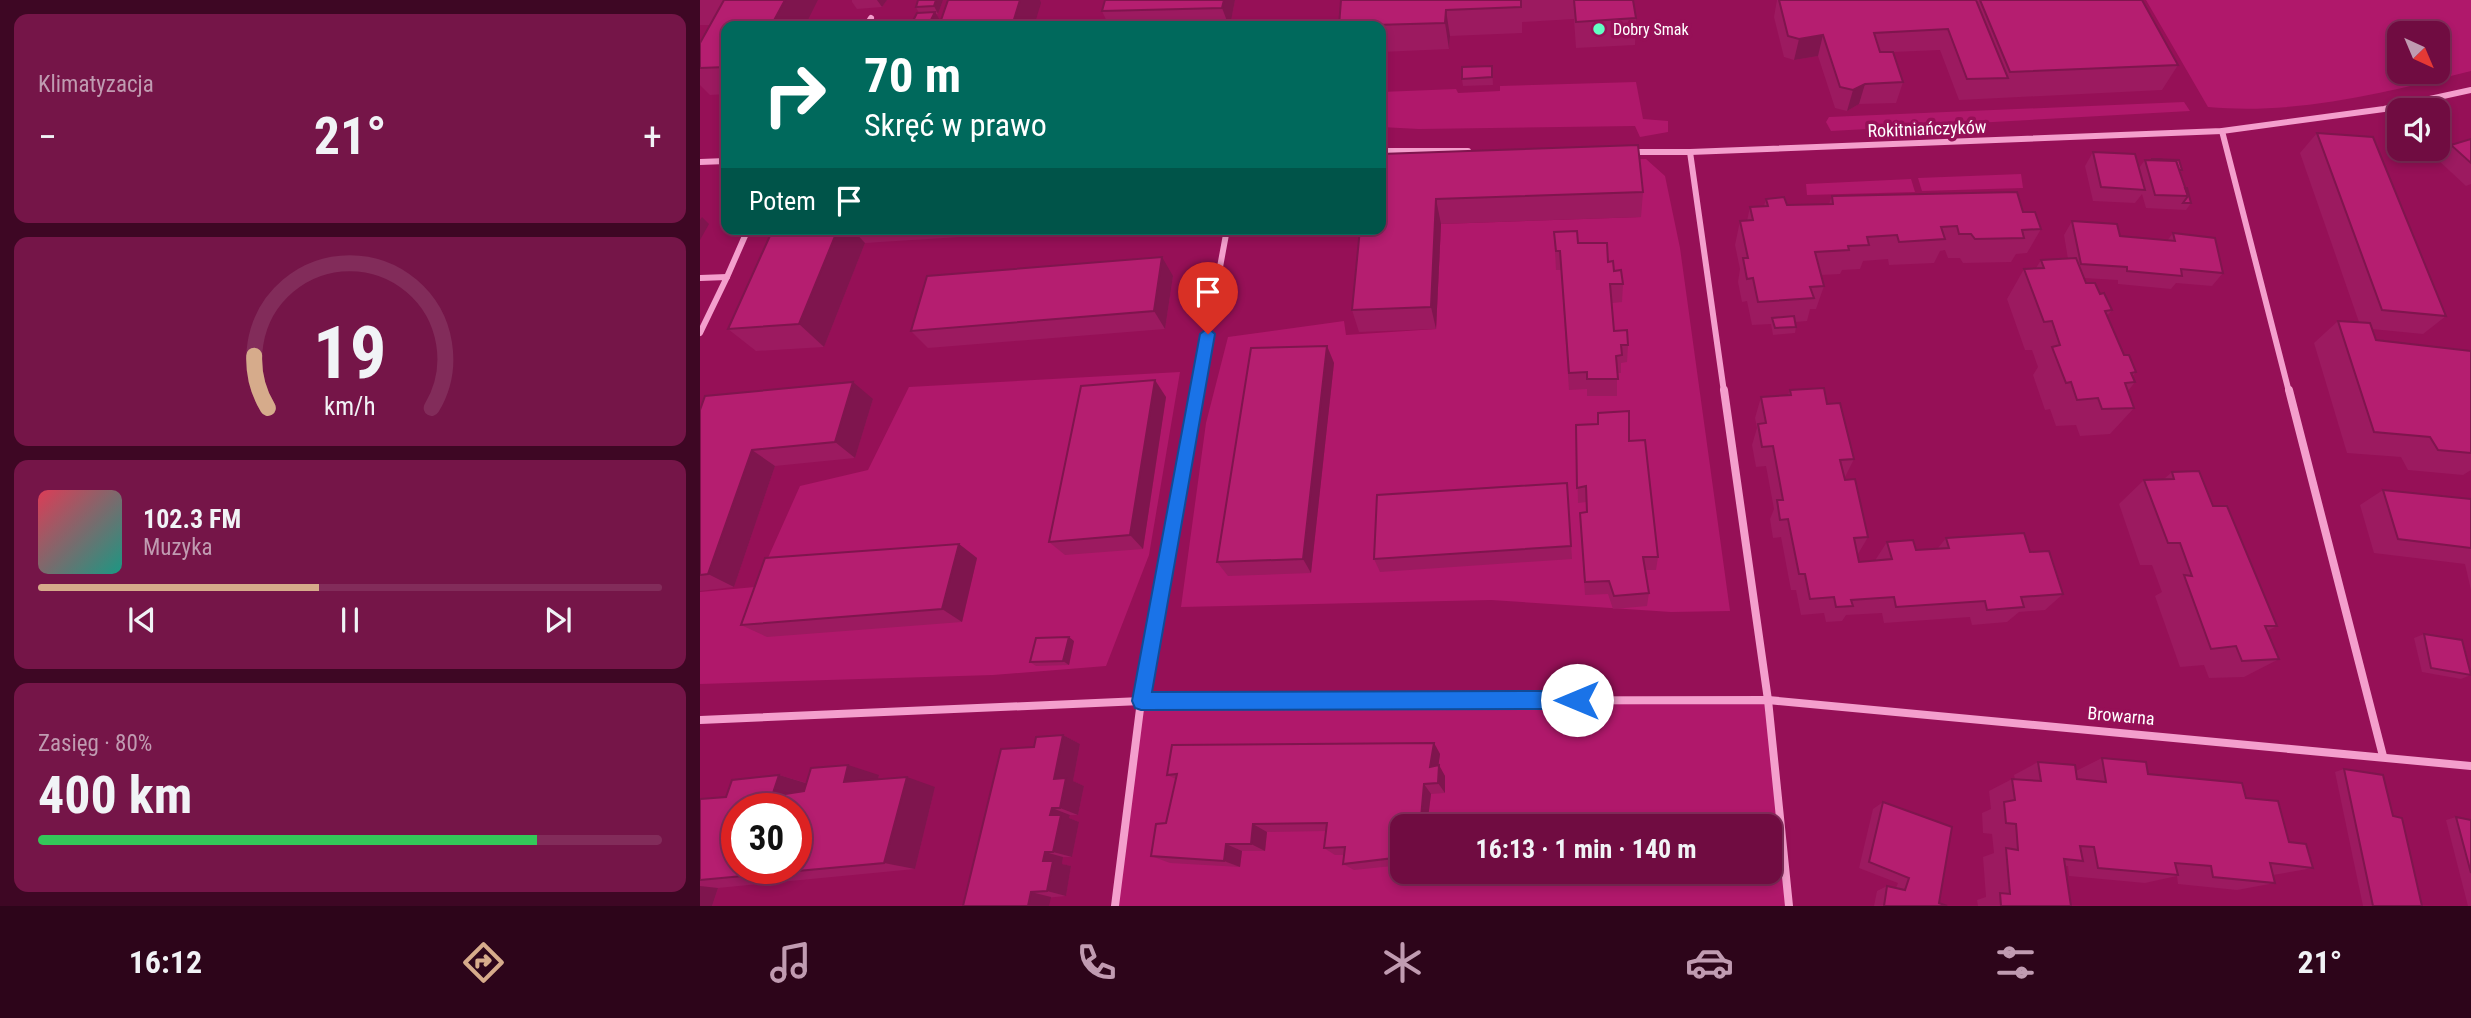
<!DOCTYPE html>
<html lang="pl">
<meta charset="utf-8">
<style>
:root{--surface:#700c41;--page:#751548;--text:#f1f3f6;--muted:#c09bb1;--line:#822c5a;--accent:#d6ab8b}
body{margin:0;font-family:"Roboto Condensed",sans-serif;background:var(--page);color:var(--text);height:100vh;display:flex;flex-direction:column;font-size:26px;white-space:nowrap}
*{box-sizing:border-box;margin:0}
p{font-size:23px;color:var(--muted)}
.icon{flex:none;width:38px;height:38px;fill:none;stroke:currentColor;stroke-width:2;stroke-linecap:round;stroke-linejoin:round}
.map{position:relative;flex:1;overflow:hidden}
.sheet{display:flex;flex-direction:column;gap:14px;padding:14px;background:#3e0724;width:700px}
.sheet>*{flex:none}
.hud{position:absolute;left:21px;top:21px;width:665px;height:214px;border-radius:14px;box-shadow:0 4px 10px #0003,0 0 0 2px var(--line);background:#00695c;color:#fff;overflow:hidden}
.needle{width:46px;rotate:136deg}
.buttons{position:absolute;left:1687px;top:21px;display:grid;gap:14px}
.buttons a{display:grid;place-items:center;width:63px;height:63px;border-radius:14px;background:var(--surface);box-shadow:0 4px 10px #0003,0 0 0 2px var(--line);font-size:35px}
.speed{position:absolute;left:21px;top:793px;display:flex;gap:14px;font-size:35px;font-weight:700;text-align:center}
.speed>*{display:grid;place-content:center;width:91px;height:91px;border-radius:50%;background:var(--surface);box-shadow:0 4px 10px #0003,0 0 0 2px var(--line);line-height:1}
.speed .limit{border:10px solid #d22;background:#fff;color:#111}
.pin{position:absolute;display:grid;place-items:center;width:60px;height:60px;color:#fff;margin:-72px -30px;border-radius:50% 50% 50% 0;rotate:-45deg;box-shadow:0 0 7px #0007}
.pin .icon{rotate:45deg}
.me{position:absolute;width:77px;margin:-38px;rotate:270deg;stroke-linejoin:round;filter:drop-shadow(0 0 5px #0008)}
.turn{display:flex;align-items:center;gap:24px;height:147px;padding:0 28px;font-size:32px}
.turn .icon{width:91px;height:91px;stroke-width:2.5}
.turn b{display:block;font-size:49px;line-height:60px}
.then{display:flex;align-items:center;height:66px;padding:0 28px;background:#0003;gap:14px;font-size:26px}
.big{font-size:52px;font-weight:700;line-height:1.1}
.sheet .widget{flex:1;display:flex;flex-direction:column;justify-content:center;gap:10px;min-width:0;padding:0 24px;border-radius:14px;background:var(--page)}
.sheet .dial{align-items:center;gap:0}
.dial svg{height:182px;overflow:visible;fill:none;stroke:var(--line);stroke-width:7;stroke-linecap:round;text-anchor:middle}
.dial text{fill:var(--text);stroke:none}
.song{display:flex;align-items:center;gap:21px}
.cover{width:84px;height:84px;border-radius:10px;background:linear-gradient(135deg,hsl(350 70% 55%),hsl(170 70% 35%))}
.played{height:7px;border-radius:4px;background:linear-gradient(90deg,var(--accent) 45%,var(--line) 45%)}
.keys{display:flex;justify-content:space-around;direction:ltr}
.heat{display:flex;justify-content:space-between;align-items:center;font-size:38px;direction:ltr}
.charge{height:10px;border-radius:5px;background:linear-gradient(90deg,#34c759 80%,var(--line) 0)}
.trip{position:absolute;left:690px;top:814px;width:392px;height:70px;border-radius:14px;background:var(--surface);box-shadow:0 4px 10px #0003,0 0 0 2px var(--line);font-weight:700;line-height:70px;text-align:center}
.dock{display:flex;height:112px;justify-content:space-around;align-items:center;background:#2d051a;color:var(--muted)}
.dock .icon{width:49px;height:49px}
.dock .active{color:var(--accent)}
.dock b{font-size:32px;color:var(--text)}
main{display:flex;flex:1;min-height:0}
.map>svg:first-child{display:block}
.green{fill:#b0186b;fill-rule:evenodd}
.lines{fill:none;stroke-linecap:round;stroke-linejoin:round}
.minor-far1{stroke:#f49fcd;stroke-width:6}
.minor{stroke:#f49fcd;stroke-width:8}
.wall{fill:#9c1a60}
.shaded-wall{fill:#7f154e}
.building{fill:#b51e70;stroke:#7f154e;stroke-width:2;fill-rule:evenodd}
.route{fill:#1a73e8;stroke:#114b97;stroke-width:2}
.poi-dot{fill:#62ffc3;stroke:#961057;stroke-width:2.5}
.labels{text-anchor:middle;stroke-width:7;stroke-linejoin:round;paint-order:stroke}
.far-poi-label{font-size:16px;fill:#fff;stroke:#961057;text-anchor:start}
.street-label{font-size:18px;fill:#fff;stroke:#961057}
</style>
<main>
<section class="sheet">
<div class="widget"><p>Klimatyzacja</p>
<div class="heat"><a>−</a><b class="big">21°</b><a>+</a></div>
</div>
<div class="widget dial"><svg viewBox="0 0 100 80">
<path d="M14 69A42 42 0 1 1 86 69"/>
<path d="M14 69A42 42 0 0 1 8 46" stroke="#d6ab8b"/>
<text x="50" y="56" font-size="32" font-weight="700">19</text>
<text x="50" y="72" font-size="11">km/h</text>
</svg></div>
<div class="widget">
<div class="song"><i class="cover"></i><div><b>102.3 FM</b><p>Muzyka</p></div></div>
<div class="played"></div>
<div class="keys"><svg class="icon" aria-label="previous" viewBox="0 0 24 24"><path d="M18 5L8 12l10 7zM5 5v14"/></svg><svg class="icon" aria-label="pause" viewBox="0 0 24 24"><path d="M8 5v14M16 5v14"/></svg><svg class="icon" aria-label="next" viewBox="0 0 24 24"><path d="M6 5l10 7-10 7zM19 5v14"/></svg></div>
</div>
<div class="widget"><p>Zasięg · 80%</p><b class="big">400 km</b><div class="charge"></div></div>
</section>
<div class="map">
<svg width="1771" height="906" viewBox="0 0 1771 906">
<rect width="100%" height="100%" fill="#961057"/>
<g class="green">
<path d="M1446 0H1771V71C1684 93 1598 115 1508 107ZM1738 33V72H1699V33Z"/>
<path d="M936 82 943 119 968 121V132L940 137 935 126 719 129 681 127V92L756 89 758 93 800 91V86Z"/>
<path d="M1484 102 1490 111 1131 131 1126 122 1129 117Z"/>
<path d="M946 159 965 176 980 248 1030 611 971 612 791 600 481 607 506 423 528 337 644 321 646 335 736 329 741 224 941 217 896 160Z"/>
<path d="M1321 174 1323 188 1222 191 1218 178Z"/>
<path d="M1211 179 1215 192 1107 195 1106 184Z"/>
<path d="M480 372 449 555 406 666 293 675 0 684V592L55 587 100 486 168 470 209 387Z"/>
<path d="M1068 700 1089 906H415L441 701ZM702 826H1069V872H702Z"/>
</g>
<g class="lines">
<g class="minor-far1">
<path d="M166 26 171 18"/>
<path d="M1522 131 1589 392"/>
<path d="M681 151H768"/>
<path d="M930 152H990L1522 131 1684 109 1771 90"/>
<path d="M990 152 1024 392"/>
<path d="M0 162 26 161"/>
<path d="M27 277 48 229"/>
<path d="M0 278 27 277 0 333"/>
<path d="M497 392 527 229"/>
</g>
<g class="minor">
<path d="M1024 390 1068 700 1089 906"/>
<path d="M1589 390 1683 756"/>
<path d="M0 720 441 701 1068 700 1771 766"/>
<path d="M415 906 441 701 498 390"/>
</g>
</g>
<g class="wall">
<path d="M0 0H118L105 26H26V94L10 95 0 85V43L10 25H0Z"/>
<path d="M152 0H187L182 7 157 9 152 2Z"/>
<path d="M218 0H243L238 14H236L240 20 237 26H206L216 25 213 21 219 13 216 7Z"/>
<path d="M535 0 530 26H409L402 11Z"/>
<path d="M641 0H933L936 18 935 45 876 48 874 19 822 22V33L750 36 749 49 681 52V26H639Z"/>
<path d="M1077 0H1442L1478 65 1462 90 1259 100 1240 50 1193 52 1203 82 1196 103 1159 104 1147 111 1135 108 1118 56 1094 60 1084 57 1074 17Z"/>
<path d="M792 66 793 85 763 86 762 79Z"/>
<path d="M1617 133 1746 316 1723 334 1672 329 1676 340 1771 351V470L1763 475 1708 470 1701 457 1647 453 1614 343 1638 321 1659 322 1600 153Z"/>
<path d="M1771 139V184L1766 186 1737 159 1751 145Z"/>
<path d="M1393 152 1439 168 1445 160 1482 170 1480 173 1491 203 1486 210 1446 208 1442 194 1435 203 1393 201 1385 166Z"/>
<path d="M681 154 943 192 941 217 741 224 736 329 659 332 652 310Z"/>
<path d="M1132 196 1323 212 1341 229 1327 253 1316 254 1311 262 1263 263 1260 258H1248L1245 250 1240 251 1234 263 1189 265 1188 259 1163 261 1160 269 1142 270 1140 274 1121 275 1124 286 1116 309H1110L1107 321 1095 322 1096 327 1095 333 1073 335 1071 324 1052 325 1047 301 1042 302 1038 282 1040 269 1035 245 1040 221H1047L1050 207 1064 206 1066 199 1087 205 1129 204Z"/>
<path d="M1372 221 1420 236 1467 241 1473 233 1523 273 1512 286 1476 283 1471 289 1418 284V280L1384 278 1386 283 1400 294 1412 310 1407 316 1424 355 1436 372 1432 377 1435 382 1428 391 1434 408 1410 434 1380 436 1376 425 1356 426 1350 409 1345 410 1333 375 1338 367 1332 350H1325L1307 299 1324 269 1336 268 1341 260 1368 259 1364 235Z"/>
<path d="M73 229H278L276 236 165 243 124 347 56 351 28 329Z"/>
<path d="M854 232 878 243 908 262 923 284 922 302 912 303 914 331 928 345 927 362 921 363V373H917V396H887V389L869 390 861 270H856Z"/>
<path d="M473 276 465 329 228 348 211 331Z"/>
<path d="M627 346 634 363 611 573 528 576 517 562Z"/>
<path d="M1090 390 1127 404 1154 459 1144 479 1168 537 1158 554 1159 562 1176 560V559L1187 542 1216 550 1238 548 1246 538 1330 552 1363 594 1345 610 1319 612 1307 622 1272 625 1270 617 1184 623 1182 613 1146 615 1142 621 1126 622 1124 613 1101 615 1096 590H1091L1081 537 1073 538 1070 519 1074 509 1066 466 1056 467 1052 445 1057 428 1055 418 1061 397 1088 395Z"/>
<path d="M466 397 443 549 365 555 349 542Z"/>
<path d="M173 399 155 458 75 466 34 587 0 591V410Z"/>
<path d="M898 413 929 441 958 557 956 570H945L949 593 947 606 913 609 908 594 885 595 880 513 886 512V502L878 503 876 425 898 424Z"/>
<path d="M1472 472 1513 506 1577 626 1567 631 1579 659 1544 677 1509 678 1504 665 1480 667 1455 596 1462 592 1452 565H1440L1419 504 1444 480 1464 479Z"/>
<path d="M867 483 872 559 680 572 674 559Z"/>
<path d="M1683 490 1771 499V590L1765 564 1674 553 1660 505Z"/>
<path d="M259 544 277 558 262 622 67 637 41 625Z"/>
<path d="M1724 634 1771 675 1761 679 1722 672 1714 638Z"/>
<path d="M374 641 369 665 336 666 330 662Z"/>
<path d="M363 735 380 744 373 781 384 786 378 815H370L369 818 379 822 372 857H363L362 864 371 866 366 896 263 906 334 747Z"/>
<path d="M734 743 740 754 738 766 745 776V793L731 794 728 818 702 826V865L654 870 643 864 644 855H635L624 848 626 831 567 832 565 851H542L540 867 470 863 451 856 466 823 476 779 467 775Z"/>
<path d="M1402 758 1448 774 1546 798 1613 868 1573 875 1575 883 1537 890 1478 884 1477 876 1445 883 1369 876 1368 866H1365L1371 906H1278L1277 900 1286 897 1283 857 1294 853 1292 834 1283 833 1282 813 1291 809 1289 791 1312 779H1315L1314 775 1338 762 1376 771Z"/>
<path d="M1644 769 1693 816 1722 906H1663L1635 772Z"/>
<path d="M79 775 107 783 179 775 178 779 235 787 215 869 18 888 12 906H0V799L26 797Z"/>
<path d="M1183 802 1239 903 1247 906H1174L1177 891 1187 886 1196 888 1198 883 1159 868 1173 809Z"/>
<path d="M1756 817 1771 820V906H1768L1746 820Z"/>
</g>
<g class="shaded-wall">
<path d="M85 0H118L105 26H71Z"/>
<path d="M177 0H187L182 7Z"/>
<path d="M236 0H243L238 14 234 6Z"/>
<path d="M320 0H340L341 3 334 26H312Z"/>
<path d="M524 0H535L530 26H529L522 8Z"/>
<path d="M746 10 750 36 749 49 745 23Z"/>
<path d="M235 12 240 20 237 26H235L231 20Z"/>
<path d="M1123 35 1118 56 1094 60 1099 39Z"/>
<path d="M1165 84 1159 104 1147 111 1153 90Z"/>
<path d="M736 199 741 224 736 329 731 307Z"/>
<path d="M2 217 9 224 0 240V220Z"/>
<path d="M138 229H152L165 243 124 347 99 324Z"/>
<path d="M270 229H278L276 236Z"/>
<path d="M462 257 473 276 465 329 454 311Z"/>
<path d="M627 346 634 363 611 573 603 559Z"/>
<path d="M455 380 466 397 443 549 430 535Z"/>
<path d="M153 382 173 399 155 458 135 442Z"/>
<path d="M52 450 75 466 34 587 8 574Z"/>
<path d="M259 544 277 558 262 622 242 609Z"/>
<path d="M369 637 374 641 369 665 363 661Z"/>
<path d="M363 735 380 744 373 781 384 786 378 815 360 808 354 779Z"/>
<path d="M734 743 740 754 737 777 730 767Z"/>
<path d="M148 765 179 775 175 792 144 782Z"/>
<path d="M739 765 745 776V793L738 783Z"/>
<path d="M79 775 112 785 106 805 72 796Z"/>
<path d="M207 777 235 787 215 869 184 863Z"/>
<path d="M724 784 731 794 727 826 721 818Z"/>
<path d="M352 808 370 815 369 818 379 822 372 857 353 852 350 815Z"/>
<path d="M735 819 741 826H734Z"/>
<path d="M553 824 567 832 565 851 551 844Z"/>
<path d="M526 844 542 851 540 867 524 861Z"/>
<path d="M345 852 363 857 362 864 371 866 366 896 347 891 343 861Z"/>
<path d="M0 886 18 888 12 906H0Z"/>
<path d="M331 892 351 897 349 906H328Z"/>
</g>
<g class="building">
<path d="M24 0H85L71 26H26V67L0 68V43Z"/>
<path d="M218 0H236L234 6 216 7Z"/>
<path d="M248 0H320L312 26H239Z"/>
<path d="M405 0H524L522 8 402 11Z"/>
<path d="M641 0H821V7L746 10 745 23 639 26Z"/>
<path d="M874 0H933L936 18 876 22Z"/>
<path d="M1079 0H1276L1308 78 1267 79 1248 29 1174 33 1180 52H1193L1203 82 1165 84 1153 90 1140 87 1123 35 1099 39 1088 36Z"/>
<path d="M1280 0H1442L1478 65 1310 72Z"/>
<path d="M235 12 231 20 213 21 217 13Z"/>
<path d="M792 66V77L762 79V67Z"/>
<path d="M1617 133 1673 137 1746 316 1682 310Z"/>
<path d="M1771 139V163L1751 145Z"/>
<path d="M938 145 943 192 736 199 731 307 652 310 660 229H681V154Z"/>
<path d="M1393 152 1435 154 1445 190 1401 187Z"/>
<path d="M1451 159 1479 160 1482 170H1479L1476 161Z"/>
<path d="M1445 160 1476 161 1488 196 1455 195Z"/>
<path d="M1485 188H1487L1491 203H1483L1488 196Z"/>
<path d="M1317 192 1323 212H1335L1341 229 1322 230 1324 238 1275 239 1271 234H1259L1257 226 1241 227 1245 239 1199 242 1197 235 1167 237 1169 245 1148 246 1149 250 1115 252 1124 286 1110 287 1114 298 1058 302 1053 278 1047 279 1043 258H1048L1040 221 1053 220 1050 207 1068 206 1066 199 1084 197 1087 205 1133 204 1132 196Z"/>
<path d="M1372 221 1417 224 1420 236 1475 241 1473 233 1515 238 1523 273 1481 269 1482 276 1427 271V267L1381 264Z"/>
<path d="M73 229H138L99 324 28 329Z"/>
<path d="M877 231 878 243H907L908 262 913 261 914 271 921 270 923 284H910L914 331 927 330 928 345H921L922 355 916 356 918 379H887V372L869 373 860 251H856L854 232Z"/>
<path d="M462 257 454 311 211 331 227 276Z"/>
<path d="M1376 258 1386 283H1395L1400 294 1404 293 1412 310 1405 311 1424 355H1429L1436 372 1431 373 1435 382 1425 383 1434 408 1402 409 1398 398 1377 400 1371 382 1366 383 1352 347 1360 345 1352 321 1344 322 1324 269 1344 268 1341 260Z"/>
<path d="M1094 316 1096 327 1075 328 1072 318Z"/>
<path d="M1638 321 1670 323 1676 340 1771 351V453L1738 450 1730 437 1674 432Z"/>
<path d="M627 346 603 559 517 562 551 348Z"/>
<path d="M455 380 430 535 349 542 381 386Z"/>
<path d="M153 382 135 442 52 450 8 574 0 575V410L5 396Z"/>
<path d="M1124 388 1127 404 1140 403 1154 459 1140 460 1145 480 1155 479 1168 537 1154 538 1159 562 1192 559 1187 542 1213 540 1216 550 1249 548 1246 538 1324 533 1330 552 1349 551 1363 594 1321 597 1324 607 1287 610 1285 601 1196 607 1194 597 1151 600 1153 606 1136 607 1134 597 1110 599 1105 574H1099L1088 519 1080 520 1077 500H1083L1073 446 1062 447 1058 424 1066 423 1061 397 1091 395 1090 390Z"/>
<path d="M929 411V441L945 440 958 557H943L949 593 914 596 909 581 885 582 880 513 887 512 886 486 877 488 876 425 898 424V413Z"/>
<path d="M1499 471 1513 506H1527L1577 626H1565L1579 659 1542 661 1536 646 1511 649 1484 575 1492 576 1480 543H1468L1444 480 1474 479 1472 472Z"/>
<path d="M867 483 871 546 674 559 677 495Z"/>
<path d="M1683 490 1771 499V548L1698 539Z"/>
<path d="M259 544 242 609 41 625 65 558Z"/>
<path d="M1724 634 1762 640 1771 675 1731 668Z"/>
<path d="M369 637 363 661 330 662 336 638Z"/>
<path d="M363 735 354 779 366 778 360 808H352L350 815H361L353 852H345L343 861H353L347 891 331 892 328 906H263L301 749 334 747 336 737Z"/>
<path d="M734 743 730 767 739 765 738 783 724 784 721 818 735 819 734 826H702V857L643 864 645 847 624 848 627 823 553 824 551 844H526L524 861 451 856 456 824 466 823 477 774 467 775 472 745Z"/>
<path d="M1402 758 1446 762 1448 774 1542 783 1546 798 1578 801 1589 842 1606 844 1613 868 1570 863 1575 883 1513 877 1511 866 1475 863 1478 875 1398 868 1394 847 1380 846 1383 861 1364 859 1371 906H1301L1300 893 1310 894 1306 848 1318 850 1316 824 1306 823 1304 802 1315 800 1312 779 1341 781 1338 762 1375 765 1377 779 1406 782Z"/>
<path d="M148 765 144 782 207 777 184 863 0 880V799L26 797 32 780 79 775 72 796 104 791 111 768ZM37 808H96V868H37Z"/>
<path d="M1644 769 1683 775 1693 816 1702 818 1722 906H1673Z"/>
<path d="M1183 802 1252 827 1239 903 1247 906H1184L1187 886 1205 890 1209 878 1169 862Z"/>
<path d="M1756 817 1771 820V873Z"/>
</g>
<path class="route" d="M508 328 515 334 452 692 877 691 884 694 886 700 884 707 877 709 441 710 435 708 432 701 500 334Z"/>
<circle class="poi-dot" cx="899" cy="29" r="7"/>
<g class="labels">
<g class="far-poi-label">
<text x="913" y="35">Dobry Smak</text>
</g>
<g class="street-label">
<text transform="translate(1227 129) rotate(-2)" y="6">Rokitniańczyków</text>
<text transform="translate(1421 716) rotate(5)" y="6">Browarna</text>
</g>
</g>
</svg>
<div class="buttons">
<a><svg class="needle" viewBox="-14 -14 28 28"><path d="M0-13l5 13h-10z" fill="#e53935"/><path d="M0 13l5-13h-10z" fill="#c09bb1"/></svg></a>
<a><svg class="icon" aria-label="sound" viewBox="0 0 24 24"><path d="M4 9h4l5-4v14l-5-4H4zM17 9q2 3 0 6"/></svg></a>
</div>
<div class="speed"><div class="limit">30</div></div>
<div class="pin" style="left:508px;top:334px;background:#d93025"><svg class="icon" aria-label="arrive" viewBox="0 0 24 24"><path d="M6 21V4h12l-3 4 3 4H6"/></svg></div>
<svg class="me" style="left:877px;top:700px" viewBox="-20 -20 40 40"><circle r="19" fill="#fff"/><path d="M0-13L10 11 0 6-10 11z" fill="#1a73e8"/></svg>
<div class="trip">16:13 · 1 min · 140 m</div>
<div class="hud">
<div class="turn"><svg class="icon" aria-label="right" viewBox="0 0 24 24"><path d="M7 20v-9h11M14 6l5 5-5 5"/></svg><div><b>70 m</b>Skręć w prawo</div></div>
<div class="then">Potem<svg class="icon" aria-label="arrive" viewBox="0 0 24 24"><path d="M6 21V4h12l-3 4 3 4H6"/></svg></div>
</div>
</div>
</main>
<nav class="dock">
<b>16:12</b>
<svg class="icon active" aria-label="directions" viewBox="0 0 24 24"><path d="M12 3l9 9-9 9-9-9zM9 14v-3h6M13 9l2 2-2 2"/></svg>
<svg class="icon" aria-label="music" viewBox="0 0 24 24"><path d="M9 18V5l10-2v13"/><circle cx="6" cy="18" r="3"/><circle cx="16" cy="16" r="3"/></svg>
<svg class="icon" aria-label="phone" viewBox="0 0 24 24"><path d="M5 4h4l2 5-3 2q2 4 5 5l2-3 5 2v4C11 20 4 13 5 4z"/></svg>
<svg class="icon" aria-label="climate" viewBox="0 0 24 24"><path d="M12 3v18M4 7l16 10M4 17L20 7"/></svg>
<svg class="icon" aria-label="car" viewBox="0 0 24 24"><path d="M5 17H2v-5l4-1 3-4h7l3 4 3 1v5h-3M9 17h6M6 11h13"/><circle cx="7" cy="17" r="2"/><circle cx="17" cy="17" r="2"/></svg>
<svg class="icon" aria-label="filters" viewBox="0 0 24 24"><path d="M4 7h16M4 17h16"/><circle cx="9" cy="7" r="2"/><circle cx="15" cy="17" r="2"/></svg>
<b>21°</b>
</nav>
